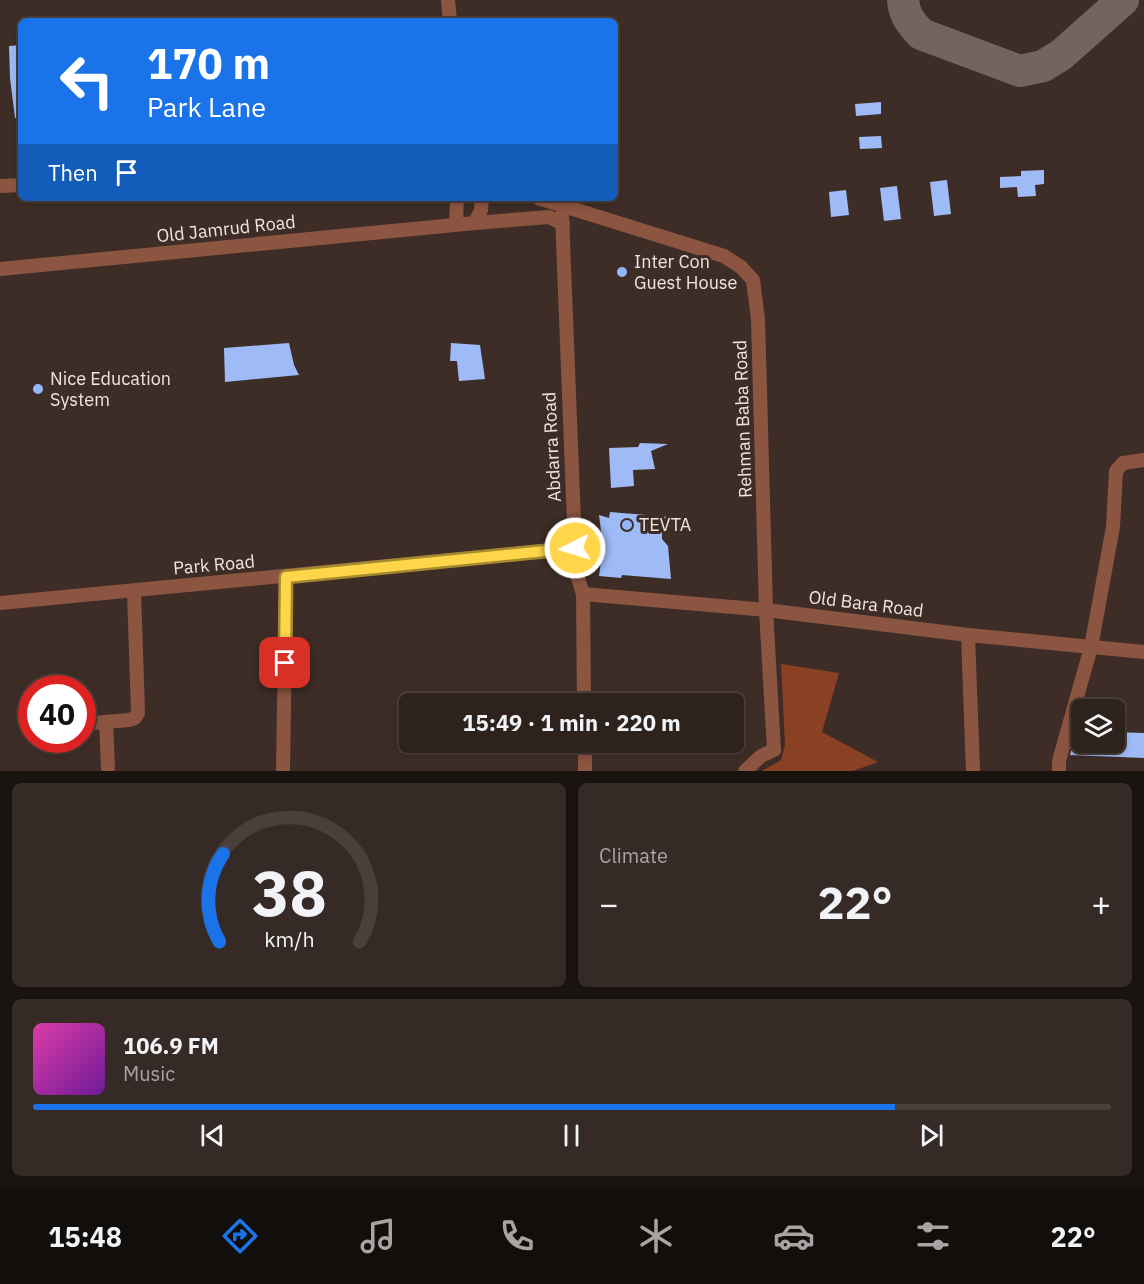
<!DOCTYPE html>
<meta charset="utf-8">
<style>
:root{--surface:#2e221d;--page:#362a26;--text:#f1f3f6;--muted:#a7a4a4;--line:#493f3b;--accent:#1a73e8}
body{margin:0;font-family:"IBM Plex Sans",sans-serif;background:var(--page);color:var(--text);height:100vh;display:flex;flex-direction:column;font-size:22px;white-space:nowrap}
*{box-sizing:border-box;margin:0}
p{font-size:20px;color:var(--muted)}
.icon{flex:none;width:33px;height:33px;fill:none;stroke:currentColor;stroke-width:2;stroke-linecap:round;stroke-linejoin:round}
.map{position:relative;height:771px;overflow:hidden}
.sheet{display:flex;flex-direction:column;gap:12px;padding:12px;background:#191310;flex:1}
.sheet>*{flex:none}
.top-card{position:absolute;left:18px;top:18px;width:600px;height:183px;border-radius:9px;box-shadow:0 3px 9px #0003,0 0 0 2px var(--line);background:#1a73e8;color:#fff;overflow:hidden}
.buttons{position:absolute;left:1071px;top:699px;display:grid;gap:12px}
.buttons a{display:grid;place-items:center;width:54px;height:54px;border-radius:9px;background:var(--surface);box-shadow:0 3px 9px #0003,0 0 0 2px var(--line);font-size:30px}
.speed{position:absolute;left:18px;top:675px;display:flex;gap:12px;font-size:30px;font-weight:700;text-align:center}
.speed>*{display:grid;place-content:center;width:78px;height:78px;border-radius:50%;background:var(--surface);box-shadow:0 3px 9px #0003,0 0 0 2px var(--line);line-height:1}
.speed .limit{border:9px solid #d22;background:#fff;color:#111}
.pin{position:absolute;display:grid;place-items:center;width:51px;height:51px;color:#fff;margin:-26px;border-radius:12px;box-shadow:0 3px 9px #0006}
.me{position:absolute;width:66px;margin:-33px;rotate:265deg;stroke-linejoin:round;filter:drop-shadow(0 0 4px #0008)}
.turn{display:flex;align-items:center;gap:21px;height:126px;padding:0 30px;font-size:27px}
.turn .icon{width:78px;height:78px;stroke-width:2.5}
.turn b{display:block;font-size:42px;line-height:51px}
.then{display:flex;align-items:center;height:57px;padding:0 30px;background:#0003;gap:12px;font-size:22px}
.big{font-size:45px;font-weight:700;line-height:1.1}
.sheet .tile{flex:1;display:flex;flex-direction:column;justify-content:center;gap:9px;min-width:0;padding:0 21px;border-radius:9px;background:var(--page)}
.sheet .dial{align-items:center;gap:0}
.dial svg{height:156px;overflow:visible;fill:none;stroke:var(--line);stroke-width:7;stroke-linecap:round;text-anchor:middle}
.dial text{fill:var(--text);stroke:none}
.song{display:flex;align-items:center;gap:18px}
.cover{width:72px;height:72px;border-radius:9px;background:linear-gradient(135deg,hsl(320 70% 55%),hsl(280 70% 35%))}
.played{height:6px;border-radius:3px;background:linear-gradient(90deg,var(--accent) 80%,var(--line) 80%)}
.keys{display:flex;justify-content:space-around;direction:ltr}
.heat{display:flex;justify-content:space-between;align-items:center;font-size:33px;direction:ltr}
.sheet .tiles{flex:1;display:grid;gap:12px;grid-template-columns:1fr 1fr}
.tile:last-child{grid-column:span 2}
.trip{position:absolute;left:399px;top:693px;width:345px;height:60px;border-radius:9px;background:var(--surface);box-shadow:0 3px 9px #0003,0 0 0 2px var(--line);font-weight:700;line-height:60px;text-align:center}
.menu{display:flex;height:96px;justify-content:space-around;align-items:center;background:#120e0c;color:var(--muted)}
.menu .icon{width:42px;height:42px}
.menu .current{color:var(--accent)}
.menu b{font-size:27px;color:var(--text)}
.map>svg:first-child{display:block}
.green{fill:#8a4023}
.lines{fill:none;stroke-linecap:round;stroke-linejoin:round}
.taxiway{stroke:#746460;stroke-width:32}
.building{fill:#9ebbf8}
.minor{stroke:#8c5541;stroke-width:14}
.route-casing{stroke:#a68a30;stroke-width:15}
.route{stroke:#ffd54a;stroke-width:10}
.poi-dot{fill:#95b6fd;stroke:#3e2d27;stroke-width:2}
.labels{text-anchor:middle;stroke-width:6;stroke-linejoin:round;paint-order:stroke}
.street-label{font-size:18px;fill:#f0e4e0;stroke:#3e2d27}
.poi-label{font-size:18px;fill:#f0e4e0;stroke:#3e2d27;text-anchor:start}
</style>
<div class="map">
<svg width="1144" height="771" viewBox="0 0 1144 771">
<rect width="100%" height="100%" fill="#3e2d27"/>
<path class="green" d="M781 664 839 673 822 732 878 762 853 771H762L781 760 785 745Z"/>
<g class="lines">
<path class="taxiway" d="M903 0C904 15 911 23 921 34L1020 71 1043 66 1061 55 1123 0"/>
</g>
<g class="building">
<path d="M21 45V118H15L10 78 9 46Z"/>
<path d="M881 102V114L856 116 855 104Z"/>
<path d="M881 136 882 148 860 149 859 137Z"/>
<path d="M1044 170V184L1035 185 1036 196 1018 197 1017 187 1000 188V177L1021 176V171Z"/>
<path d="M947 180 951 214 934 216 930 182Z"/>
<path d="M897 186 901 219 884 221 880 188Z"/>
<path d="M846 190 849 215 831 217 829 192Z"/>
<path d="M289 343 294 365 299 375 225 382 224 348Z"/>
<path d="M451 343 480 345 485 379 459 381 457 361H450Z"/>
<path d="M640 443 668 444 651 451 655 469 633 470 634 486 611 488 609 448 638 447Z"/>
<path d="M610 512 670 517 671 526H662V539L668 546 671 579 622 575 621 578 599 576 603 547 599 515 609 518Z"/>
<path d="M1077 731H1082V742H1114V732L1144 733V758L1070 755Z"/>
</g>
<g class="lines">
<g class="minor">
<path d="M448 0 450 21"/>
<path d="M0 186 21 185"/>
<path d="M538 198 724 256 741 267 753 280 758 319 766 610 774 750 761 756 745 771"/>
<path d="M562 215 575 548 578 578 583 594 584 704"/>
<path d="M475 223 481 210 482 198"/>
<path d="M456 224 457 198"/>
<path d="M0 269 475 223 549 217 563 224"/>
<path d="M583 594 766 610 968 635 1144 652"/>
<path d="M0 603 575 548"/>
<path d="M968 635 973 771"/>
<path d="M106 722 108 768"/>
<path d="M82 724 129 720 135 718 138 713 134 591"/>
<path d="M26 728H32"/>
<path d="M585 742V771"/>
<path d="M283 771 286 577"/>
<path d="M1059 771V761L1091 647 1113 527 1116 471 1123 463 1144 460"/>
</g>
</g>
<g class="lines">
<g class="route-casing">
<path id="route" d="M285 663 286 577 575 548"/>
</g>
<use href="#route" class="route"/>
</g>
<g class="poi-dot">
<circle cx="622" cy="272" r="6"/>
<circle cx="38" cy="389" r="6"/>
<circle cx="627" cy="525" r="6"/>
</g>
<g class="labels">
<g class="street-label">
<text transform="translate(226 229) rotate(-6)" y="6">Old Jamrud Road</text>
<text transform="translate(743 419) rotate(-92)" y="6">Rehman Baba Road</text>
<text transform="translate(552 447) rotate(-93)" y="6">Abdarra Road</text>
<text transform="translate(214 565) rotate(-5)" y="6">Park Road</text>
<text transform="translate(866 604) rotate(7)" y="6">Old Bara Road</text>
</g>
<g class="poi-label">
<text x="634" y="268">Inter Con<tspan x="634" dy="21">Guest House</tspan></text>
<text x="50" y="385">Nice Education<tspan x="50" dy="21">System</tspan></text>
<text x="639" y="531">TEVTA</text>
</g>
</g>
</svg>
<div class="buttons">
<a><svg class="icon" aria-label="layers" viewBox="0 0 24 24"><path d="M12 4l9 5-9 5-9-5zM3 14l9 5 9-5"/></svg></a>
</div>
<div class="speed"><div class="limit">40</div></div>
<div class="pin" style="left:285px;top:663px;background:#d93025"><svg class="icon" aria-label="arrive" viewBox="0 0 24 24"><path d="M6 21V4h12l-3 4 3 4H6"/></svg></div>
<svg class="me" style="left:575px;top:548px" viewBox="-20 -20 40 40"><circle r="17" fill="#ffd54a" stroke="#fff" stroke-width="3"/><path d="M0-11L8 9 0 5-8 9z" fill="#fff"/></svg>
<div class="trip">15:49 · 1 min · 220 m</div>
<div class="top-card">
<div class="turn"><svg class="icon" aria-label="left" viewBox="0 0 24 24"><path d="M17 20v-9H6M10 6l-5 5 5 5"/></svg><div><b>170 m</b>Park Lane</div></div>
<div class="then">Then<svg class="icon" aria-label="arrive" viewBox="0 0 24 24"><path d="M6 21V4h12l-3 4 3 4H6"/></svg></div>
</div>
</div>
<section class="sheet">
<div class="tiles">
<div class="tile dial"><svg viewBox="0 0 100 80">
<path d="M14 69A42 42 0 1 1 86 69"/>
<path d="M14 69A42 42 0 0 1 16 24" stroke="#1a73e8"/>
<text x="50" y="56" font-size="32" font-weight="700">38</text>
<text x="50" y="72" font-size="11">km/h</text>
</svg></div>
<div class="tile"><p>Climate</p>
<div class="heat"><a>−</a><b class="big">22°</b><a>+</a></div>
</div>
<div class="tile">
<div class="song"><i class="cover"></i><div><b>106.9 FM</b><p>Music</p></div></div>
<div class="played"></div>
<div class="keys"><svg class="icon" aria-label="previous" viewBox="0 0 24 24"><path d="M18 5L8 12l10 7zM5 5v14"/></svg><svg class="icon" aria-label="pause" viewBox="0 0 24 24"><path d="M8 5v14M16 5v14"/></svg><svg class="icon" aria-label="next" viewBox="0 0 24 24"><path d="M6 5l10 7-10 7zM19 5v14"/></svg></div>
</div>
</div>
</section>
<nav class="menu">
<b>15:48</b>
<svg class="icon current" aria-label="directions" viewBox="0 0 24 24"><path d="M12 3l9 9-9 9-9-9zM9 14v-3h6M13 9l2 2-2 2"/></svg>
<svg class="icon" aria-label="music" viewBox="0 0 24 24"><path d="M9 18V5l10-2v13"/><circle cx="6" cy="18" r="3"/><circle cx="16" cy="16" r="3"/></svg>
<svg class="icon" aria-label="phone" viewBox="0 0 24 24"><path d="M5 4h4l2 5-3 2q2 4 5 5l2-3 5 2v4C11 20 4 13 5 4z"/></svg>
<svg class="icon" aria-label="climate" viewBox="0 0 24 24"><path d="M12 3v18M4 7l16 10M4 17L20 7"/></svg>
<svg class="icon" aria-label="car" viewBox="0 0 24 24"><path d="M5 17H2v-5l4-1 3-4h7l3 4 3 1v5h-3M9 17h6M6 11h13"/><circle cx="7" cy="17" r="2"/><circle cx="17" cy="17" r="2"/></svg>
<svg class="icon" aria-label="filters" viewBox="0 0 24 24"><path d="M4 7h16M4 17h16"/><circle cx="9" cy="7" r="2"/><circle cx="15" cy="17" r="2"/></svg>
<b>22°</b>
</nav>
